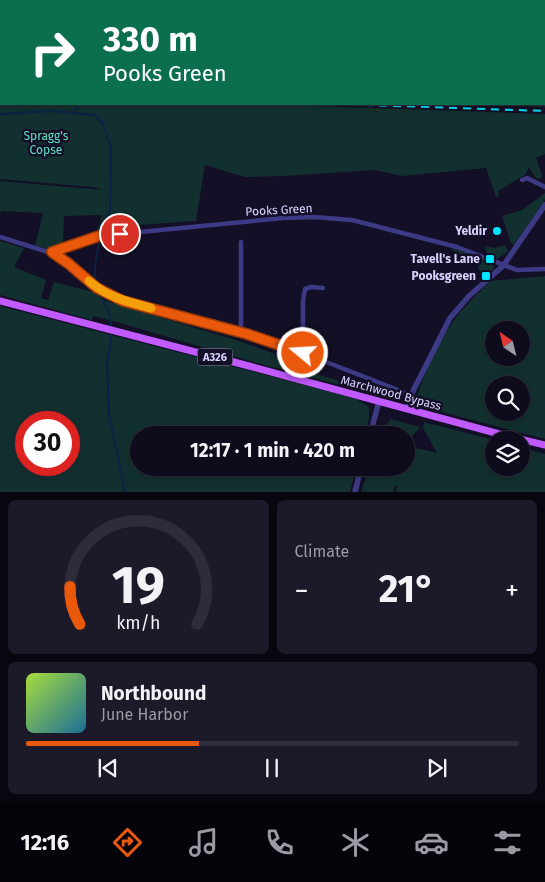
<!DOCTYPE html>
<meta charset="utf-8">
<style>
:root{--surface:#0e0b1c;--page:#1c1929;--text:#f1f3f6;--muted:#9b9ba3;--line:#2e2b3b;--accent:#ea580c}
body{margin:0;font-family:"Fira Sans",sans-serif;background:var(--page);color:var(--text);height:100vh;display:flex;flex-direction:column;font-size:19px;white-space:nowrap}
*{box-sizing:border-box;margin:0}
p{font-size:16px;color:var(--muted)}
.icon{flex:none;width:28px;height:28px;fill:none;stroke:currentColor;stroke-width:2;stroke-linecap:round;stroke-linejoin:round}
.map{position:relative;height:492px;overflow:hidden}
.panel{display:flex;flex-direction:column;gap:8px;padding:8px;background:#08060f;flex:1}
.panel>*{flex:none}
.top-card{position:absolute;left:0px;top:0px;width:545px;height:105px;box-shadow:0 2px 8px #0003,0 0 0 1px var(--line);background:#0b6e4f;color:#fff;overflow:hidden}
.needle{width:32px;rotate:325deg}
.tools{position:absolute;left:485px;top:321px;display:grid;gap:10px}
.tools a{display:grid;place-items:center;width:45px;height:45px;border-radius:50%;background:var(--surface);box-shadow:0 2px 8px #0003,0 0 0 1px var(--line);font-size:25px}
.speed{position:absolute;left:15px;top:411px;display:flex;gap:10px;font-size:25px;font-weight:700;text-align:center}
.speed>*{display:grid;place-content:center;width:65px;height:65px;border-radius:50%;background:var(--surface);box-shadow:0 2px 8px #0003,0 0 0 1px var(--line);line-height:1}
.speed .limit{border:8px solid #d22;background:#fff;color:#111}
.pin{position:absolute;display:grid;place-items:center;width:42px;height:42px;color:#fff;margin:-21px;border:2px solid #fff;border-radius:50%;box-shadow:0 1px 5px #0007}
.me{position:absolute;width:55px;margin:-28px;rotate:288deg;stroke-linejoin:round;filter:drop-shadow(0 0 4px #0008)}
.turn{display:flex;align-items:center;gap:18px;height:105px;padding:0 20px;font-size:22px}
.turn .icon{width:65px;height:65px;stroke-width:2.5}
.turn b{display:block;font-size:35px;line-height:42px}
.big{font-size:38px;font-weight:700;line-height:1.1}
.panel .card{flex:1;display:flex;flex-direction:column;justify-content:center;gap:8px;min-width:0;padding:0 18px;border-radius:8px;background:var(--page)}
.panel .dial{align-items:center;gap:0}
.dial svg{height:130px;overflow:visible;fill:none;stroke:var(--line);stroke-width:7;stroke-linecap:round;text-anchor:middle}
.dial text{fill:var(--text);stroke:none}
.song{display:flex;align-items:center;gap:15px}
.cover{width:60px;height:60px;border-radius:8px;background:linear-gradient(135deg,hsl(80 70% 55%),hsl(200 70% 35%))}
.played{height:5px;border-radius:2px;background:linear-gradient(90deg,var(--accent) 35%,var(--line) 35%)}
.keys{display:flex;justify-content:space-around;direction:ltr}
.heat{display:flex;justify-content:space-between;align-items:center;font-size:28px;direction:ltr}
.panel .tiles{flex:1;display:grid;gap:8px;grid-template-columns:1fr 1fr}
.card:last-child{grid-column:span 2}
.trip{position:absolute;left:130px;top:426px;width:285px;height:50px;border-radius:25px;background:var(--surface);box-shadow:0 2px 8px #0003,0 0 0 1px var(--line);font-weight:700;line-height:50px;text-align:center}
.tabs{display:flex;height:80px;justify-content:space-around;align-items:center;background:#06040b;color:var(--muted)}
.tabs .icon{width:35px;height:35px}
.tabs .selected{color:var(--accent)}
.tabs b{font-size:22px;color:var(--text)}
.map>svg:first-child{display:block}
.green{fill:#12302f;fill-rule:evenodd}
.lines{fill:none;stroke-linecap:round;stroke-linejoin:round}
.stream{stroke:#0c2248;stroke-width:2}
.minor{stroke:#3d3a85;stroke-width:4.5}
.tertiary{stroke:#3d3a85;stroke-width:5.5}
.primary{stroke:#c25bff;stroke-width:7}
.rail{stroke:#00e5ff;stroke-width:2;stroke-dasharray:8 6;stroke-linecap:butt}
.route-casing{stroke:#983908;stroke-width:12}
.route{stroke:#ea580c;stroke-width:9}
.slow{stroke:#f59e0b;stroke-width:9}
.poi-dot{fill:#00e5ff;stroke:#130f26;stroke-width:2}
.labels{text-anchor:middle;stroke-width:5;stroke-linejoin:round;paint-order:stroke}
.shield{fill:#130f26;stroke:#9e99be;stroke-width:1}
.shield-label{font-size:11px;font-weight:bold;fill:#d9d4ff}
.park-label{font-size:12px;fill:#5fe0c0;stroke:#130f26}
.street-label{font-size:12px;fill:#d9d4ff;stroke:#130f26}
.poi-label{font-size:12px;font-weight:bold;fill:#d9d4ff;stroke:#130f26;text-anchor:end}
</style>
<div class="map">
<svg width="545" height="492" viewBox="0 0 545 492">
<rect width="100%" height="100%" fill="#130f26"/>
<g class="green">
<path d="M544 15 545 107 455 104H544Z"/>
<path d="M0 96 1 104H257L545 114V154L536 158 542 175 541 179 536 178 529 167 525 175 498 191 499 196 496 197 486 168 402 176 375 170 284 176 245 177 205 165 196 221 125 226 97 231 102 215 64 216 63 244 48 249 35 246 43 213 1 211 0 215V181L103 190 92 187 0 179Z"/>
<path d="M545 193V199L542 205 514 245 511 243 502 216 522 210Z"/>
<path d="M0 241 24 248 14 267 46 280 41 298 48 300 54 282 97 293 103 300 239 341 303 364 314 373 354 386H344L257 363 113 321 93 316 92 320 0 295Z"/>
<path d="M505 245 508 252 497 259 487 254 485 246 494 248Z"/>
<path d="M453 248 488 261 493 264 494 269 482 279 477 262 455 252 452 250Z"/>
<path d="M545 276V439L423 407 417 395 434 351 459 313 490 281ZM494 330H521V358H494ZM494 385H521V412H494Z"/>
<path d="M0 306 308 386 356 399 369 407V419L365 435H139V468H356L350 492H0ZM26 422H69V465H26Z"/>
<path d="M391 419 420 427 410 439 407 446 437 453 423 428 424 422 494 440V468H521V448L545 454V492H396L397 486 395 485 393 492H361L369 468H406V435H376Z"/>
</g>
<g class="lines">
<g class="stream">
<path d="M149 1V0"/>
<path d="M74 112 80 104"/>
<path d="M0 114 51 111 95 115 103 124 111 148 110 210 101 231"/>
<path d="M99 241C98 252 93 268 95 277 98 295 112 309 111 327"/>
<path d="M111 332V344L107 362 109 414 125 492"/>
</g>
<g class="minor">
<path d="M522 180 527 178 545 187"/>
<path d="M0 237 48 252 99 236 283 218 313 217 352 220 457 247 517 270 545 269"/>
<path d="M52 252 69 264 97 288 123 301 247 334 303 353 411 395"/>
<path d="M241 332V242"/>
<path d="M303 353V301L305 289 311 287 323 288"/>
</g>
<g class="tertiary">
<path d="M407 409 411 395 450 318 469 296 503 266 545 205"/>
<path d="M370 435 379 401"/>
<path d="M355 492 361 468"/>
</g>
<path class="primary" d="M0 301 249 366 503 435 545 445"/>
<g class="rail">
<path d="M0 92H1"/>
<path d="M337 104 545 111"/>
</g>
</g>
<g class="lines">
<g class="route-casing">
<path id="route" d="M120 234 99 236 52 252 69 264 97 288 123 301 247 334 303 353"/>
</g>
<use href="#route" class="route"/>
<path class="slow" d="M89 281C107 297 128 302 151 308"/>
</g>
<g class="poi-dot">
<circle cx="497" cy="231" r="5"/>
<rect x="485" y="254" width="10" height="10" rx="2.5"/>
<rect x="481" y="271" width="10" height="10" rx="2.5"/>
</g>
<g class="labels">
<rect class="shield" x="197.5" y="348.5" width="35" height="17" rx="4"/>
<g class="shield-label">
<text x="215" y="361">A326</text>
</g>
<g class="park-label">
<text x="46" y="140">Spragg's<tspan x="46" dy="14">Copse</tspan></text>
</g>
<g class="street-label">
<text transform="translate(279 210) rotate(-3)" y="4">Pooks Green</text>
<text transform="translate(391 393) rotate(15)" y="4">Marchwood Bypass</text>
</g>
<g class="poi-label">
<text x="487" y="235">Yeldir</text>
<text x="480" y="263">Tavell's Lane</text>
<text x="476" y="280">Pooksgreen</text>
</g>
</g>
</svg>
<div class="tools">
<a><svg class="needle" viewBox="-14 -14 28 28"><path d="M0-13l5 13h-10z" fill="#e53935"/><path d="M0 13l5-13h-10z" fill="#9b9ba3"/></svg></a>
<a><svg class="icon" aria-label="search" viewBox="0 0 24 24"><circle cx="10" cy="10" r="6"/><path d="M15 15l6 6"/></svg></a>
<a><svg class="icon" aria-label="layers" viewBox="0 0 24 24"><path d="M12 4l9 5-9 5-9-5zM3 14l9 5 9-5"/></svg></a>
</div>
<div class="speed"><div class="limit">30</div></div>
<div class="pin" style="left:120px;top:234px;background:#d93025"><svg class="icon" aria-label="arrive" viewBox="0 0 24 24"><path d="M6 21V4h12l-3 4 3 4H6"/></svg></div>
<svg class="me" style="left:303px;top:353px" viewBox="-20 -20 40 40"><circle r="17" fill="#ea580c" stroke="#fff" stroke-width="3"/><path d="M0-11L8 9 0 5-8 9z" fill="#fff"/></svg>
<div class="trip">12:17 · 1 min · 420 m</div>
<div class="top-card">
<div class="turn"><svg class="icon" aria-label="right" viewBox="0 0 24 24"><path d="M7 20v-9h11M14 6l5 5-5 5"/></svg><div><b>330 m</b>Pooks Green</div></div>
</div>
</div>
<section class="panel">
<div class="tiles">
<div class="card dial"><svg viewBox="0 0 100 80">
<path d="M14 69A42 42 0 1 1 86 69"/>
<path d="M14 69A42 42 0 0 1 8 46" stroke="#ea580c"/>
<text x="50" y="56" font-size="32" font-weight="700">19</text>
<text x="50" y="72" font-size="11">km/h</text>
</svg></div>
<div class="card"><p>Climate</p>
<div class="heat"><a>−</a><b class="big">21°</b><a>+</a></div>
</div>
<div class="card">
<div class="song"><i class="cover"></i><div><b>Northbound</b><p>June Harbor</p></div></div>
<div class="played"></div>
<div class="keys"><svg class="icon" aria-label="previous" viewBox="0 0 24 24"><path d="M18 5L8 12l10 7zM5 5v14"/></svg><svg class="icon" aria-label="pause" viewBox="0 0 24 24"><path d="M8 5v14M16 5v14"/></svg><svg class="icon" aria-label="next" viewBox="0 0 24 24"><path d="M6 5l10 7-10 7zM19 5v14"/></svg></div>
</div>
</div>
</section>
<nav class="tabs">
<b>12:16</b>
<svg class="icon selected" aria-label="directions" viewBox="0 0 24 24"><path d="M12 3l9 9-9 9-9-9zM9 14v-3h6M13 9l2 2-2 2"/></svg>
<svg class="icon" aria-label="music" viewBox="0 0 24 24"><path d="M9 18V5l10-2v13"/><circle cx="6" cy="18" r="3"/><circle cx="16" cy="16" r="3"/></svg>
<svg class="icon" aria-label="phone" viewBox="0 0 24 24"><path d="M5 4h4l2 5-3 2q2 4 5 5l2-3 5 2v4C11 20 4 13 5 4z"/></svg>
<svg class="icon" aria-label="climate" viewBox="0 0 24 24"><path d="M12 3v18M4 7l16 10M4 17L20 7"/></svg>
<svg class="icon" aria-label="car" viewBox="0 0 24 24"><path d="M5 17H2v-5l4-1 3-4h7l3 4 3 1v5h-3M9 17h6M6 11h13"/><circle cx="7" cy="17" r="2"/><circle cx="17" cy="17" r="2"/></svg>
<svg class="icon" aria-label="filters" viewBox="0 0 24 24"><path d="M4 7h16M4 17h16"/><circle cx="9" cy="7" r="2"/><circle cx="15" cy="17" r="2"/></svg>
</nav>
